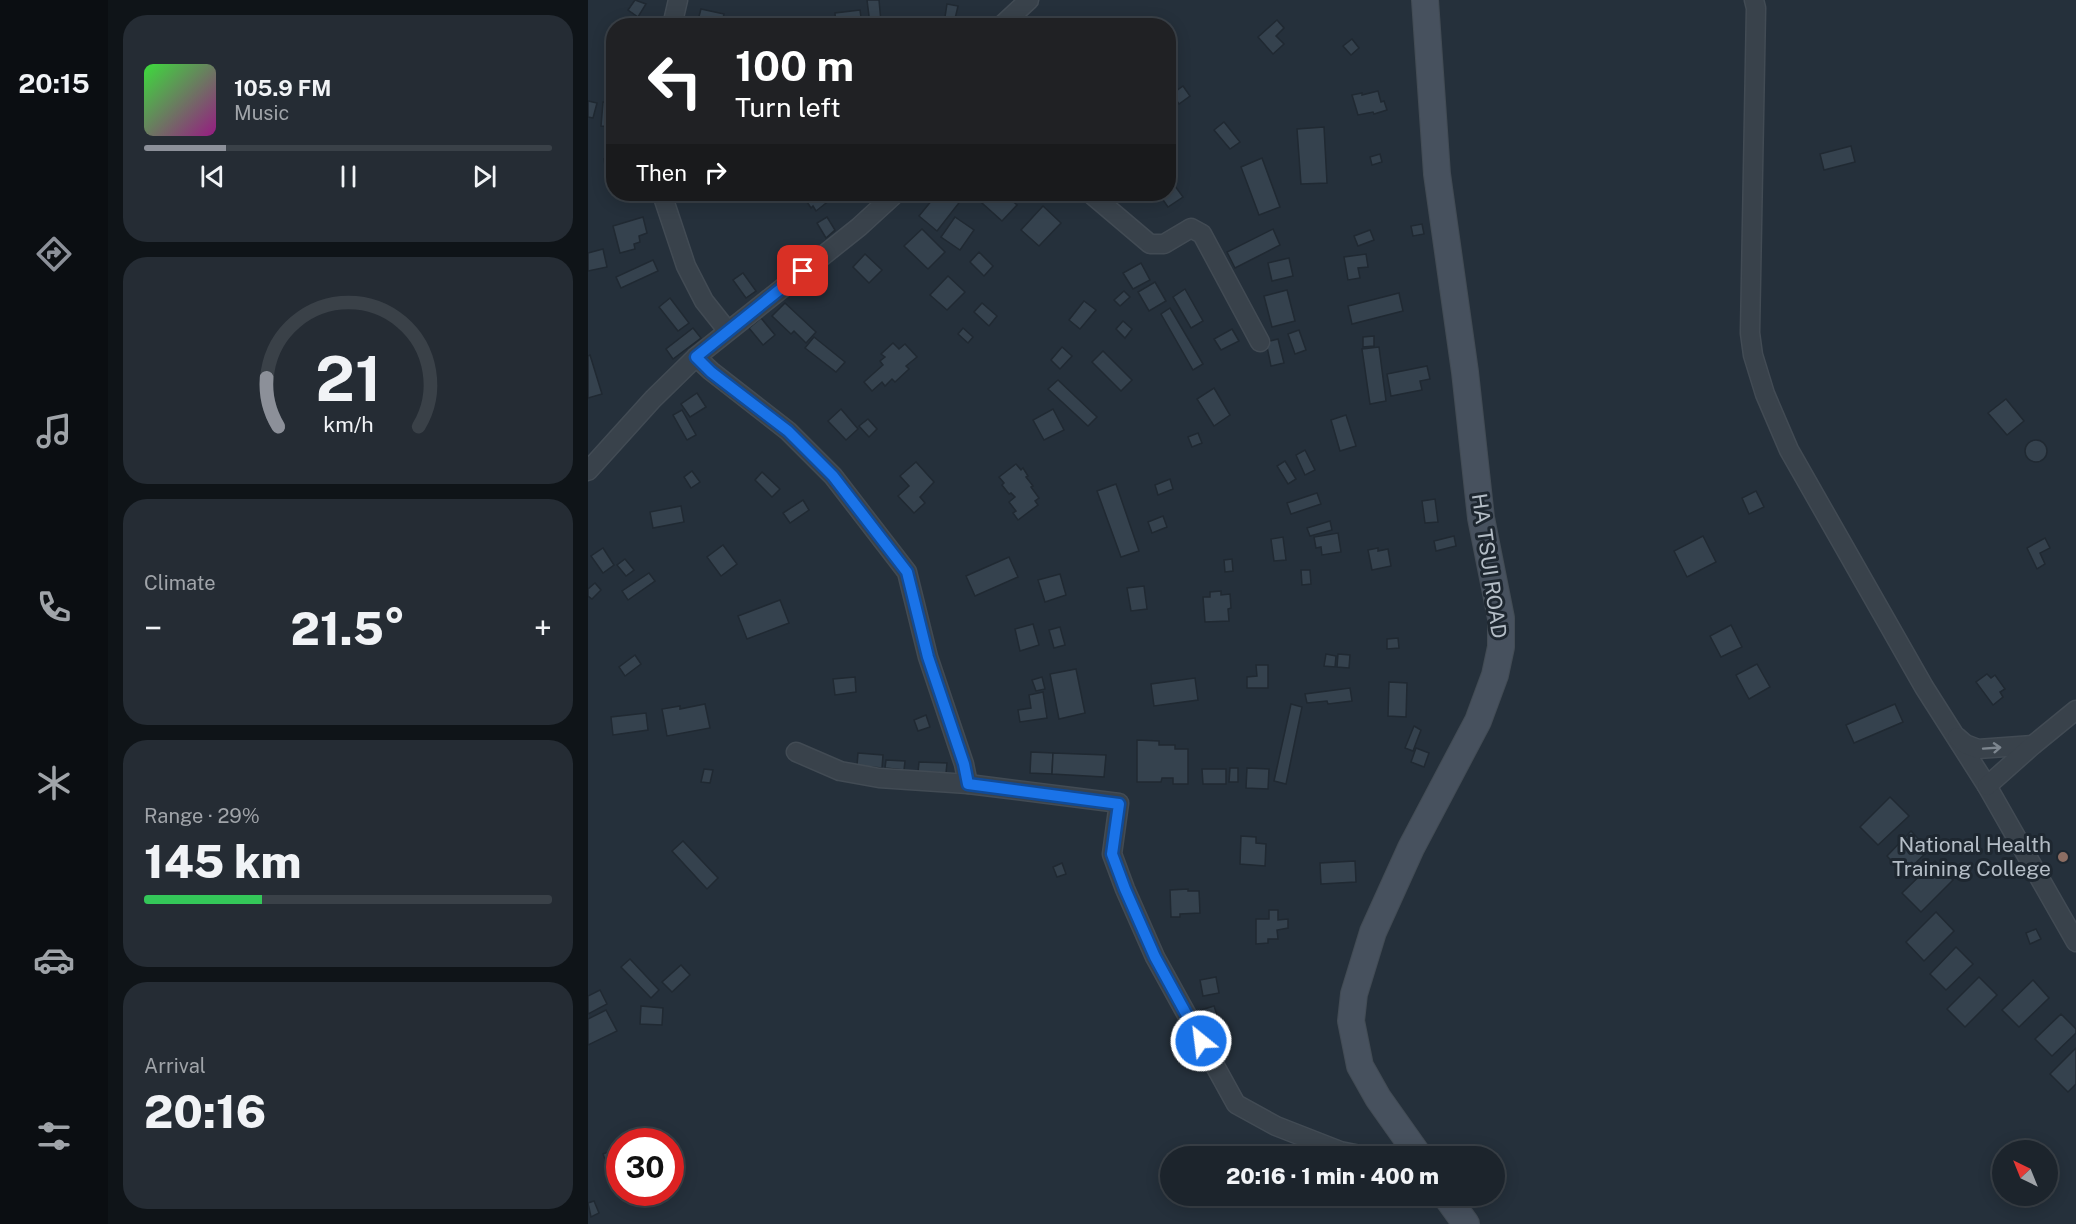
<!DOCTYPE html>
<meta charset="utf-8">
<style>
:root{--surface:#1c242c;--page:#252c34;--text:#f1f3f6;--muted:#a0a4a9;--line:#3a4148;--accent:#8c9099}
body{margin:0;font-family:"Public Sans",sans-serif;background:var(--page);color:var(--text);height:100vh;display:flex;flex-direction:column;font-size:22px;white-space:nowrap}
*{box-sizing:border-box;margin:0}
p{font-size:20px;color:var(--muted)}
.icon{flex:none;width:33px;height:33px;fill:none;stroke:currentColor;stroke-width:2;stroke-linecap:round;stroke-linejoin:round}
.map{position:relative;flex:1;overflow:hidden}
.panel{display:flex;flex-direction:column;gap:15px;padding:15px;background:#0f1418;width:480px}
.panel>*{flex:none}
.guide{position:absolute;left:18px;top:18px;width:570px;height:183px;border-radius:24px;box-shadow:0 3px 15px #0003,0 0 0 2px var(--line);background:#202124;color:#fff;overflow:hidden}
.needle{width:39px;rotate:317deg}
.fabs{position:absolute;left:1404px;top:1140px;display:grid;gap:12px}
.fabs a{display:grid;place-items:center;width:66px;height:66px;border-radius:50%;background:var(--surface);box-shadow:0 3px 15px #0003,0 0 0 2px var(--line);font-size:30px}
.speed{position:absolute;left:18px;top:1128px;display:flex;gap:12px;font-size:30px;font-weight:700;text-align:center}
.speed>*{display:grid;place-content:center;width:78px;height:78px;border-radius:50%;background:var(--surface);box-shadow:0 3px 15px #0003,0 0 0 2px var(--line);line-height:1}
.speed .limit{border:9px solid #d22;background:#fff;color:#111}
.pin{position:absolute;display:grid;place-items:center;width:51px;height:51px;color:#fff;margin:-26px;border-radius:12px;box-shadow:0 3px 9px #0006}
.me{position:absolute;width:66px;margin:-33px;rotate:331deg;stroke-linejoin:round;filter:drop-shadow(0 0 4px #0008)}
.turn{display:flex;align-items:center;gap:21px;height:126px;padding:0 30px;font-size:27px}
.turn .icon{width:78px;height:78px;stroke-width:2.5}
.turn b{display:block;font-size:42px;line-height:51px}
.then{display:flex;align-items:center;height:57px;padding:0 30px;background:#0003;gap:12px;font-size:22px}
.big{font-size:45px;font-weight:800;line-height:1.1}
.panel .tile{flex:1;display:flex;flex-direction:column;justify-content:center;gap:9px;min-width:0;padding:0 21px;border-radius:24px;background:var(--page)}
.panel .dial{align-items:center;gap:0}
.dial svg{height:156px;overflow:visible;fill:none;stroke:var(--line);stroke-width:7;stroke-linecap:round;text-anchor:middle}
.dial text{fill:var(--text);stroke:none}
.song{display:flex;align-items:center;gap:18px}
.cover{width:72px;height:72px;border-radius:9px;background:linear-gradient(135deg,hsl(120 70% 55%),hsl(310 70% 35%))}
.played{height:6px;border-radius:3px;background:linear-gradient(90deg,var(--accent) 20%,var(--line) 20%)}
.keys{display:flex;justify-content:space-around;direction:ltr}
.heat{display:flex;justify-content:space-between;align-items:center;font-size:33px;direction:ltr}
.charge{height:9px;border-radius:4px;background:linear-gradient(90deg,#34c759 29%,var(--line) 0)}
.trip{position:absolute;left:572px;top:1146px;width:345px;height:60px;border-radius:30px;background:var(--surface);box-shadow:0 3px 15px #0003,0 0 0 2px var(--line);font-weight:800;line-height:60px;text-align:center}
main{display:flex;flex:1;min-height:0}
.tab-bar{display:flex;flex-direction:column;width:108px;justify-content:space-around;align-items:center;background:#0b0e12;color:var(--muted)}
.tab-bar .icon{width:42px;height:42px}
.tab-bar .on{color:var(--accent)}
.tab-bar b{font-size:27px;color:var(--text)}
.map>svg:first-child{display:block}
.building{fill:#35424e;stroke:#202932;stroke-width:1.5}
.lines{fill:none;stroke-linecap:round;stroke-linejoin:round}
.street-casing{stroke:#424b54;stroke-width:21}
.secondary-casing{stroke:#424b54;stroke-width:28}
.street{stroke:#39424b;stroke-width:18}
.secondary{stroke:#47515e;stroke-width:26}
.oneway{stroke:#7d868f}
.route-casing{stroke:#114b97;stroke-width:15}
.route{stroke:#1a73e8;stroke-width:10}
.education-dot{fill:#8d6e63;stroke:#1e2730;stroke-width:2}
.labels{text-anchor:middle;stroke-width:6;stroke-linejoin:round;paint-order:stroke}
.street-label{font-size:21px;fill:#b4bdc6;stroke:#1e2730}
.poi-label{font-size:21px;fill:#b4bdc6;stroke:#1e2730;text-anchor:end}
</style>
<main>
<nav class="tab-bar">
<b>20:15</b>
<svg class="icon on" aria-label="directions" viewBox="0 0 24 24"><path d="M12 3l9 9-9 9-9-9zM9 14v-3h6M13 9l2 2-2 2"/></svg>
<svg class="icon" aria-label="music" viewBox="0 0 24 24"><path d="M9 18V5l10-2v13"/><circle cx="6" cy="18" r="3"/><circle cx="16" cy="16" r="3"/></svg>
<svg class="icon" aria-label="phone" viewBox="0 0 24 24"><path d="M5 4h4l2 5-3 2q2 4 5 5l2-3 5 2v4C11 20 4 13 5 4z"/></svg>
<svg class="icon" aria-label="climate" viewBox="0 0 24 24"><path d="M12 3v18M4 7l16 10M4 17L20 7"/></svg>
<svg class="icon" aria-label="car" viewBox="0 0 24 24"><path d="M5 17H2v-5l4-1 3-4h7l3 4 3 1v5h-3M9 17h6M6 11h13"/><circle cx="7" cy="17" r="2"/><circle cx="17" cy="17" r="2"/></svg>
<svg class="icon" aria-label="filters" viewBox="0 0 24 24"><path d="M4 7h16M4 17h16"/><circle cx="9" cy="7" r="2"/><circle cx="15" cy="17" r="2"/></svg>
</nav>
<section class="panel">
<div class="tile">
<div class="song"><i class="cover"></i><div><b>105.9 FM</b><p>Music</p></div></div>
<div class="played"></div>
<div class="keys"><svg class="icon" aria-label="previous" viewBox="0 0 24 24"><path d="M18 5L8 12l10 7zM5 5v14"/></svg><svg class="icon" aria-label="pause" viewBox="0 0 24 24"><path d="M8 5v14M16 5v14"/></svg><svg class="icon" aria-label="next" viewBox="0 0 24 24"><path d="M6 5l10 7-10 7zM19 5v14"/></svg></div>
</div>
<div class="tile dial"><svg viewBox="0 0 100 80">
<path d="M14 69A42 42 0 1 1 86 69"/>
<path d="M14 69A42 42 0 0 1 8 44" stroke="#8c9099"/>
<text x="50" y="56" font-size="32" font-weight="700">21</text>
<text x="50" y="72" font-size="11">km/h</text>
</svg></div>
<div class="tile"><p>Climate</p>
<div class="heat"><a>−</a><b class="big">21.5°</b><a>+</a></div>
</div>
<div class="tile"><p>Range · 29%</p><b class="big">145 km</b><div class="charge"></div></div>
<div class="tile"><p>Arrival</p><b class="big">20:16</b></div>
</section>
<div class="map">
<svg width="1488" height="1224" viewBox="0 0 1488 1224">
<rect width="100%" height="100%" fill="#25303b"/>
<g class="building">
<path d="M47 0 58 4 50 17 40 10Z"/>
<path d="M279 0H291L293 22 282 24Z"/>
<path d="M359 4 370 6 367 19 357 17Z"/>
<path d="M113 9 136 14 133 26H112L114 21 110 20Z"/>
<path d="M272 10 274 25 248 26 247 13Z"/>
<path d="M689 20 696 28 688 36 696 44 685 54 670 37Z"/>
<path d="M764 39 771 48 763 55 755 46Z"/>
<path d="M595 86 602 96 591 104 584 94Z"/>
<path d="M790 91 793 102 796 101 799 110 786 114 785 112 770 115 764 95 774 93V95Z"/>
<path d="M0 101 9 103 5 118 0 117Z"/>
<path d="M15 102 26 103 25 127 13 126Z"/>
<path d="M636 122 652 142 642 149 626 130Z"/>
<path d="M736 127 739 183 713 184 709 129Z"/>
<path d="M1263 146 1267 162 1236 170 1232 154Z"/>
<path d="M792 154 794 162 784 165 782 157Z"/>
<path d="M26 158V170L18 171 16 159Z"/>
<path d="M674 158 692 207 671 215 653 167Z"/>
<path d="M587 186 595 197 580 207 573 197 580 194V191Z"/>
<path d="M214 194H245L247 196 228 211 225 206 223 208Z"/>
<path d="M349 194H366L374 199 349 231 331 216Z"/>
<path d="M384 194H417L429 205 414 221Z"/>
<path d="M455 206 473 223 451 246 433 230Z"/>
<path d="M55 217 59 233 51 236 52 242 46 244 47 249 32 253 25 226Z"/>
<path d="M239 217 247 230 238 238 229 223Z"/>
<path d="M367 217 386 230 372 250 353 237Z"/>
<path d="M834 224 836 234 825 236 823 226Z"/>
<path d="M334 229 357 252 340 269 316 246Z"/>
<path d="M685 229 692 245 647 268 639 252Z"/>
<path d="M782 230 786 240 770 246 766 236Z"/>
<path d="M15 249 19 267 0 271V253Z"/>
<path d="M391 252 405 266 396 276 382 262Z"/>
<path d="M277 254 294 270 281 283 265 267Z"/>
<path d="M778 254 780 267 770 268 772 278 760 280 756 257Z"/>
<path d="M701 258 705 276 684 281 680 263Z"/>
<path d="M65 260 70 271 33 288 28 277Z"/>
<path d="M553 263 562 280 545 289 535 273Z"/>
<path d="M155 273 168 291 158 298 145 280Z"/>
<path d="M360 276 377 292 359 310 342 295Z"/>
<path d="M567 282 578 301 561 311 550 292Z"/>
<path d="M597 289 615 321 603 328 585 297Z"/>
<path d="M699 290 707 321 684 327 676 296Z"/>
<path d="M536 291 542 297 532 306 526 300Z"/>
<path d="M811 293 815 311 764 324 760 306Z"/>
<path d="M82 298 101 323 90 331 71 307Z"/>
<path d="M496 301 508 310 492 329 481 320Z"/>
<path d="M197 303 228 332 218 343 206 331 203 334 184 316Z"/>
<path d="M394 303 409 316 401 326 386 312Z"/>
<path d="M582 308 615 364 605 370 573 314Z"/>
<path d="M173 318 187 335 175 345 161 328Z"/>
<path d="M535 321 544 329 537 338 528 329Z"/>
<path d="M105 328 113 338 85 359 78 349Z"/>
<path d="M375 328 385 337 380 343 370 334Z"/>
<path d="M644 329 651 341 633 350 626 339Z"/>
<path d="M711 330 718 350 707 354 700 334Z"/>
<path d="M786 336V346L775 347V337Z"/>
<path d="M226 337 257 362 248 372 217 348Z"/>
<path d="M690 339 696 363 683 366 678 342Z"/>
<path d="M305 343 311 349 317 344 329 357 318 366 321 369 307 382 304 379 297 386 294 382 284 391 276 382 295 365 292 361 297 357 293 354Z"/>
<path d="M474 347 484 356 472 369 463 360Z"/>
<path d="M791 347 798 401 782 404 774 349Z"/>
<path d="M515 351 544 380 533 391 504 362Z"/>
<path d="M2 355 14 394 0 398V356Z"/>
<path d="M839 366 842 379 832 381 834 390 803 396 799 374Z"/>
<path d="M470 380 509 417 500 426 460 389Z"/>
<path d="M626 388 642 415 626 426 609 399Z"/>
<path d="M109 393 118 407 102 417 93 404Z"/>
<path d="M1418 399 1436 421 1419 435 1400 413Z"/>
<path d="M253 409 270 429 258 440 240 421Z"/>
<path d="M465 409 476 430 456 440 445 420Z"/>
<path d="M94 410 108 435 99 440 85 415Z"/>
<path d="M758 415 768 446 752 451 743 420Z"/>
<path d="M280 419 289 429 281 437 271 426Z"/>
<path d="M610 433 614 443 604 447 600 437Z"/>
<circle cx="1448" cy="451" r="11"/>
<path d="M717 450 727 470 717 475 708 455Z"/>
<path d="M697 461 708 479 700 484 689 466Z"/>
<path d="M328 462 346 482 332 497 337 503 326 513 310 496 321 486 312 476Z"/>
<path d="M428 464 433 470 435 468 440 476 438 477 445 486 443 487 451 498 447 501 450 505 430 520 425 513 428 511 421 502 427 497 423 493 421 494 414 485 416 483 411 477Z"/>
<path d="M104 471 112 482 103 488 96 477Z"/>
<path d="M174 472 192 489 184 497 167 480Z"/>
<path d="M582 479 585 489 570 495 567 485Z"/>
<path d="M528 484 551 551 533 557 509 491Z"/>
<path d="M1168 491 1176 507 1161 514 1154 498Z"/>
<path d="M729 493 733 504 703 514 699 503Z"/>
<path d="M847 499 850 522 837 523 834 501Z"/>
<path d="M215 500 221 510 202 523 195 513Z"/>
<path d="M93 506 96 522 65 528 62 512Z"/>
<path d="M575 516 579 527 564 533 560 522Z"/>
<path d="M742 521 744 530 722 536 719 528Z"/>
<path d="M750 533 753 552 734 555 733 547 728 548 726 537Z"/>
<path d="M866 536 868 546 848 551 846 541Z"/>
<path d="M1115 536 1128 562 1099 577 1086 551Z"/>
<path d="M695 537 698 560 686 561 683 539Z"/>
<path d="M1457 538 1462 548 1452 553 1457 564 1449 569 1439 548Z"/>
<path d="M135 545 149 564 133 576 119 557Z"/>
<path d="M15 548 26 565 15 573 3 556Z"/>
<path d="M790 548V551L800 549 803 566 784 570 780 550Z"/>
<path d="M421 557 430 577 387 596 378 576Z"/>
<path d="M37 559 46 570 38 576 29 565Z"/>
<path d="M644 559 645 571 637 572 636 560Z"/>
<path d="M713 570H722L723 584 714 585Z"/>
<path d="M61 573 67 581 40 600 34 591Z"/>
<path d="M472 574 478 595 457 602 450 580Z"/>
<path d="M7 583 13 590 4 599 0 596V589Z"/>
<path d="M556 586 559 609 543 611 539 588Z"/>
<path d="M633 591V595L642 594 643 608 640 609 641 621 617 622 615 597H622V592Z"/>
<path d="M192 600 201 623 159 639 150 616Z"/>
<path d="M445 624 451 645 432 651 427 629Z"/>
<path d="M1143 625 1154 647 1133 657 1122 636Z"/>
<path d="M472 627 477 645 466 648 461 630Z"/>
<path d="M810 638 811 648 799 649V639Z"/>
<path d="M738 654 748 656 747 667 736 666Z"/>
<path d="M750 654 762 655 761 668 749 667Z"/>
<path d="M47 655 53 664 37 676 31 667Z"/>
<path d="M1169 664 1182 687 1161 699 1148 675Z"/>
<path d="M668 665H680V688H659V677L669 676Z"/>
<path d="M488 669 497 713 471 719 462 674Z"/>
<path d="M1399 674 1403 678 1407 675 1417 689 1412 692 1415 697 1405 705 1388 682Z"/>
<path d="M267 677 268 692 247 695 245 679Z"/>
<path d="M454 677 457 689 448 691 444 680Z"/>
<path d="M607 678 610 700 566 706 563 684Z"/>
<path d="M801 682 819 683 818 717 800 716Z"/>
<path d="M762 688 764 701 740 704 739 701 719 703 717 694Z"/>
<path d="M455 692 459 718 432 722 430 710 443 708 441 695Z"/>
<path d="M117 704 122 728 79 736 74 709 92 706V709Z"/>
<path d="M703 704 714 707 698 784 686 781Z"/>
<path d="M1307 704 1315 722 1266 743 1258 725Z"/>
<path d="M58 713 60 730 25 735 23 717Z"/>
<path d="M338 715 342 727 330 731 326 720Z"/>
<path d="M826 726 833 730 825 751 817 748Z"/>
<path d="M549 740 571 741V745H587V749H600V784H585V778H574L573 782H549Z"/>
<path d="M828 748 841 753 836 767 823 762Z"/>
<path d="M443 752 465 753 464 774 442 773Z"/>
<path d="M270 753 295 755 294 768 269 766Z"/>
<path d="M465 753 518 755 516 777 464 774Z"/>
<path d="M298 760 317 761 316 770 297 768Z"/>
<path d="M331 762 359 763 358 773 330 772Z"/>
<path d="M642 768H650V782H641Z"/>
<path d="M659 768 681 769 680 789 658 788Z"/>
<path d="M116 769 125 770 122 783 113 782Z"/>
<path d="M614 769H638V784H615Z"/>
<path d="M1302 797 1321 816 1290 845 1272 827Z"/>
<path d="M1323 831 1341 850 1316 874 1299 856Z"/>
<path d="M653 836 668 837V843L678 844 677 866 652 864Z"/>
<path d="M95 841 130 878 119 889 84 851Z"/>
<path d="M767 861 768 882 733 884 732 863Z"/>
<path d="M1347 861 1365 880 1333 912 1314 893Z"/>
<path d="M474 863 478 874 469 877 465 867Z"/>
<path d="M600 889V891H611L612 913 592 914V917H583L582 890Z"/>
<path d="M681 910H690V920L700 919V928L689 930 690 939H680V943L668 944V919H681Z"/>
<path d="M1348 912 1366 931 1336 961 1318 942Z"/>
<path d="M1448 929 1453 939 1442 944 1438 933Z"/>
<path d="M1368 947 1385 964 1358 990 1342 974Z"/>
<path d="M42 959 71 990 63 998 33 967Z"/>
<path d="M93 965 102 975 84 992 74 982Z"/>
<path d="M628 977 631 993 615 996 612 980Z"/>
<path d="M1391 977 1409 995 1377 1027 1359 1009Z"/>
<path d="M1445 980 1461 998 1431 1027 1414 1010Z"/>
<path d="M12 990 19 1004 0 1014V996Z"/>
<path d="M53 1006 75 1008 74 1025 52 1024Z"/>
<path d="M626 1006 630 1018 617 1023 613 1010Z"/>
<path d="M18 1010 29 1031 0 1045V1019Z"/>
<path d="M1473 1014 1488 1029V1033L1464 1056 1447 1039Z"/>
<path d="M1488 1048V1084L1480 1092 1462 1074Z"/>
<path d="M32 1147V1160L19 1165 15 1154Z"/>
<path d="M6 1201 11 1213 3 1217 0 1203Z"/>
</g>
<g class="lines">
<g class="street-casing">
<g id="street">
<path d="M1166 0 1168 8 1162 333 1165 355 1177 394 1201 450 1336 687 1399 786 1488 942"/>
<path d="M84 26 90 0"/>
<path d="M413 26 441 0"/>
<path d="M74 194 98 266 116 301 139 330"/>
<path d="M503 194 562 244H576L603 228 614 234 672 342"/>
<path d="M108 357 123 371 200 431 245 476 319 572 340 657 376 764 380 784"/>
<path d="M0 471 65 399 108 357 271 227 307 194"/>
<path d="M1369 737 1377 744 1390 749 1445 745"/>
<path d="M208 752 252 771 291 778 380 784 531 803 524 854 537 889 567 957 648 1104 688 1126 752 1151 777 1156"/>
<path d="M1399 786 1445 745 1488 710"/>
</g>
</g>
<g class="secondary-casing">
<g id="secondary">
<path d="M831 1156 790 1098 772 1066 763 1021 766 994 785 932 823 848 890 721 907 675 913 647V618L893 518 877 372 849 174 837 0"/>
<path d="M858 1196 878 1224"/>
</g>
</g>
<use href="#street" class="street"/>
<use href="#secondary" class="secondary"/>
</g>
<defs><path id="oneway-shaft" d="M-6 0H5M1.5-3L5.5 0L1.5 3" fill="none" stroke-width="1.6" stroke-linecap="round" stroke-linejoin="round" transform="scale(1.5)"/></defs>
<use class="oneway" href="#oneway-shaft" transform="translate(1404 748) rotate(-4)"/>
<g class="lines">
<g class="route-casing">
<path id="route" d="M215 271 108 357 123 372 200 431 245 476 319 572 340 657 376 764 380 784 531 804 524 854 537 889 567 957 613 1041"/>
</g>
<use href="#route" class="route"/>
</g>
<circle class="education-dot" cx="1475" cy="857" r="6"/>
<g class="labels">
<g class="street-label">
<text transform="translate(901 566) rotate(82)" y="7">HA TSUI ROAD</text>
</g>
<g class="poi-label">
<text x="1463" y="852">National Health<tspan x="1463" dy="24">Training College</tspan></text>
</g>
</g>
</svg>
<div class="fabs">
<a><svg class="needle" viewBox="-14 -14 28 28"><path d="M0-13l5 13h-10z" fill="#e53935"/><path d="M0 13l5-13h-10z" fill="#a0a4a9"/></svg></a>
</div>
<div class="speed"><div class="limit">30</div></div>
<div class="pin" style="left:215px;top:271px;background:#d93025"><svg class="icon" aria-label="arrive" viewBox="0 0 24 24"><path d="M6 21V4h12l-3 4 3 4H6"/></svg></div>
<svg class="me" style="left:613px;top:1041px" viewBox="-20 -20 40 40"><circle r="17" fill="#1a73e8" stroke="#fff" stroke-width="3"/><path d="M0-11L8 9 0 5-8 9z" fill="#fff"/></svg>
<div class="trip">20:16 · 1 min · 400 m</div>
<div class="guide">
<div class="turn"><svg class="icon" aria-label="left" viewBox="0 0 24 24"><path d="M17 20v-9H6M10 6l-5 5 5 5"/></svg><div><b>100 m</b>Turn left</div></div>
<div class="then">Then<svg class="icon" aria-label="right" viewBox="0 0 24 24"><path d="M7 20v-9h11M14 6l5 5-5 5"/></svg></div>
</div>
</div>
</main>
